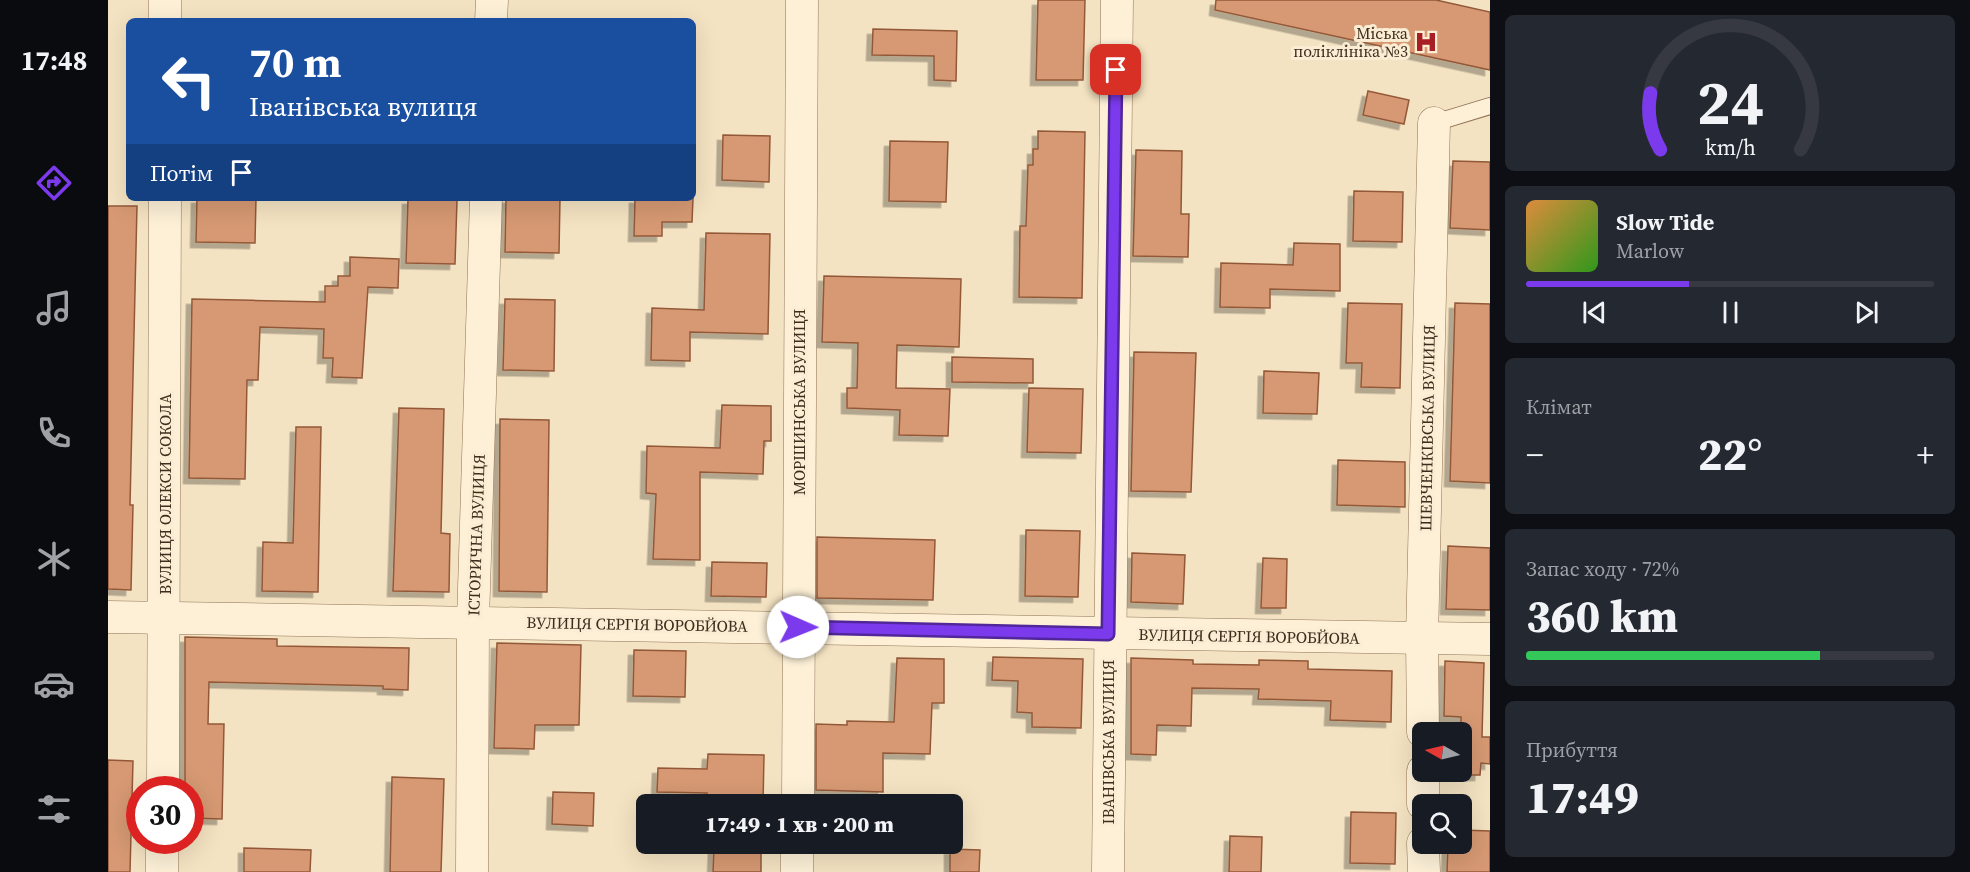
<!DOCTYPE html>
<html lang="uk">
<meta charset="utf-8">
<style>
:root{--surface:#171b24;--page:#242831;--text:#f1f3f6;--muted:#9ea1a6;--line:#363941;--accent:#7c3aed}
body{margin:0;font-family:"Source Serif 4",serif;background:var(--page);color:var(--text);height:100vh;display:flex;flex-direction:column;font-size:22px;white-space:nowrap}
*{box-sizing:border-box;margin:0}
p{font-size:20px;color:var(--muted)}
.icon{flex:none;width:33px;height:33px;fill:none;stroke:currentColor;stroke-width:2;stroke-linecap:round;stroke-linejoin:round}
.map{position:relative;flex:1;overflow:hidden}
.details{display:flex;flex-direction:column;gap:15px;padding:15px;background:#0d0f14;width:480px}
.details>*{flex:none}
.top-card{position:absolute;left:18px;top:18px;width:570px;height:183px;border-radius:9px;box-shadow:0 6px 24px #0002;background:#1a4fa0;color:#fff;overflow:hidden}
.needle{width:39px;rotate:278deg}
.controls{position:absolute;left:1304px;top:722px;display:grid;gap:12px}
.controls a{display:grid;place-items:center;width:60px;height:60px;border-radius:9px;background:var(--surface);box-shadow:0 6px 24px #0002;font-size:30px}
.speed{position:absolute;left:18px;top:776px;display:flex;gap:12px;font-size:30px;font-weight:700;text-align:center}
.speed>*{display:grid;place-content:center;width:78px;height:78px;border-radius:50%;background:var(--surface);box-shadow:0 6px 24px #0002;line-height:1}
.speed .limit{border:9px solid #d22;background:#fff;color:#111}
.pin{position:absolute;display:grid;place-items:center;width:51px;height:51px;color:#fff;margin:-26px;border-radius:12px;box-shadow:0 3px 9px #0006}
.me{position:absolute;width:66px;margin:-33px;rotate:91deg;stroke-linejoin:round;filter:drop-shadow(0 0 4px #0008)}
.turn{display:flex;align-items:center;gap:21px;height:126px;padding:0 24px;font-size:27px}
.turn .icon{width:78px;height:78px;stroke-width:2.5}
.turn b{display:block;font-size:42px;line-height:51px}
.then{display:flex;align-items:center;height:57px;padding:0 24px;background:#0003;gap:12px;font-size:22px}
.big{font-size:45px;font-weight:800;line-height:1.1}
.details .widget{flex:1;display:flex;flex-direction:column;justify-content:center;gap:9px;min-width:0;padding:0 21px;border-radius:9px;background:var(--page)}
.details .dial{align-items:center;gap:0}
.dial svg{height:156px;overflow:visible;fill:none;stroke:var(--line);stroke-width:7;stroke-linecap:round;text-anchor:middle}
.dial text{fill:var(--text);stroke:none}
.song{display:flex;align-items:center;gap:18px}
.cover{width:72px;height:72px;border-radius:9px;background:linear-gradient(135deg,hsl(30 70% 55%),hsl(110 70% 35%))}
.played{height:6px;border-radius:3px;background:linear-gradient(90deg,var(--accent) 40%,var(--line) 40%)}
.keys{display:flex;justify-content:space-around;direction:ltr}
.heat{display:flex;justify-content:space-between;align-items:center;font-size:33px;direction:ltr}
.charge{height:9px;border-radius:4px;background:linear-gradient(90deg,#34c759 72%,var(--line) 0)}
.trip{position:absolute;left:528px;top:794px;width:327px;height:60px;border-radius:9px;background:var(--surface);box-shadow:0 6px 24px #0002;font-weight:800;line-height:60px;text-align:center}
main{display:flex;flex:1;min-height:0}
.tabs{display:flex;flex-direction:column;width:108px;justify-content:space-around;align-items:center;background:#090b0e;color:var(--muted)}
.tabs .icon{width:42px;height:42px}
.tabs .current{color:var(--accent)}
.tabs b{font-size:27px;color:var(--text)}
.map>svg:first-child{display:block}
.building{fill:#d69973;stroke:#935939;stroke-width:1.5;filter:url(#shadow)}
.lines{fill:none;stroke-linecap:round;stroke-linejoin:round}
.service-casing{stroke:#907356;stroke-width:18}
.minor-casing{stroke:#907356;stroke-width:33}
.service{stroke:#fdf0d7;stroke-width:16}
.minor{stroke:#fdf0d7;stroke-width:32}
.route-casing{stroke:#51269a;stroke-width:15}
.route{stroke:#7c3aed;stroke-width:10}
.labels{text-anchor:middle;stroke-width:6;stroke-linejoin:round;paint-order:stroke}
.poi-label{font-size:16px;fill:#3e2c1d;stroke:#faedd3;text-anchor:end}
.street-label{font-size:16px;fill:#3e2c1d;stroke:#faedd3}
</style>
<main>
<nav class="tabs">
<b>17:48</b>
<svg class="icon current" aria-label="directions" viewBox="0 0 24 24"><path d="M12 3l9 9-9 9-9-9zM9 14v-3h6M13 9l2 2-2 2"/></svg>
<svg class="icon" aria-label="music" viewBox="0 0 24 24"><path d="M9 18V5l10-2v13"/><circle cx="6" cy="18" r="3"/><circle cx="16" cy="16" r="3"/></svg>
<svg class="icon" aria-label="phone" viewBox="0 0 24 24"><path d="M5 4h4l2 5-3 2q2 4 5 5l2-3 5 2v4C11 20 4 13 5 4z"/></svg>
<svg class="icon" aria-label="climate" viewBox="0 0 24 24"><path d="M12 3v18M4 7l16 10M4 17L20 7"/></svg>
<svg class="icon" aria-label="car" viewBox="0 0 24 24"><path d="M5 17H2v-5l4-1 3-4h7l3 4 3 1v5h-3M9 17h6M6 11h13"/><circle cx="7" cy="17" r="2"/><circle cx="17" cy="17" r="2"/></svg>
<svg class="icon" aria-label="filters" viewBox="0 0 24 24"><path d="M4 7h16M4 17h16"/><circle cx="9" cy="7" r="2"/><circle cx="15" cy="17" r="2"/></svg>
</nav>
<div class="map">
<svg width="1382" height="872" viewBox="0 0 1382 872">
<defs>
<filter id="shadow"><feDropShadow dx="-5.5" dy="5.5" stdDeviation="0" flood-color="#0004"/></filter>
</defs>
<rect width="100%" height="100%" fill="#f4e3c2"/>
<g class="building">
<path d="M930 0H977L975 80H928Z"/>
<path d="M1108 0H1328L1382 12V70L1107 10Z"/>
<path d="M765 29 849 31 848 81 826 80V56L764 55Z"/>
<path d="M1260 91 1301 100 1296 124 1255 115Z"/>
<path d="M930 131 977 132 974 298 911 297 912 226H918L920 165H925V149H930Z"/>
<path d="M615 135 662 136 661 182 614 180Z"/>
<path d="M782 141 840 142 838 202 781 201Z"/>
<path d="M1028 150 1074 151 1073 214H1081L1080 257 1025 256Z"/>
<path d="M1345 161 1382 162V230L1342 228Z"/>
<path d="M1246 191 1295 192 1294 242 1245 241Z"/>
<path d="M89 198H148L147 243 88 242Z"/>
<path d="M398 198H452L451 253 397 252Z"/>
<path d="M527 198H585L584 222H554V236H526Z"/>
<path d="M300 199 349 200 347 264 298 263Z"/>
<path d="M0 206H29L22 505H25L23 590 0 589Z"/>
<path d="M598 233 662 234 660 334 582 332V361L543 360 544 308 596 310Z"/>
<path d="M1186 243 1232 244V291L1162 289V308L1112 307 1113 263 1185 265Z"/>
<path d="M242 257 291 259 290 288 260 287 254 378 224 377 225 358H215L216 329 152 327 150 380H139L137 479 81 478 84 299 217 302V286H230V276H242Z"/>
<path d="M716 276 853 279 851 347 789 345 788 388 842 389 840 436 791 435 792 410 739 408V388H749L750 343 714 342Z"/>
<path d="M397 299 447 300 446 371 395 370Z"/>
<path d="M1240 303 1294 304 1292 388 1253 387 1254 363H1238Z"/>
<path d="M1347 303 1382 304V483L1342 481Z"/>
<path d="M1026 352 1088 353 1083 492 1023 491Z"/>
<path d="M844 357 925 359V383L844 382Z"/>
<path d="M1156 371 1211 373 1209 414 1155 413Z"/>
<path d="M921 388 975 389 973 453 919 452Z"/>
<path d="M614 405 663 406V441H656L655 474 592 472V560L545 559 548 494 538 493 539 446 612 448Z"/>
<path d="M291 408 336 409 333 533 342 534 341 592 285 591Z"/>
<path d="M392 419 441 420 439 592 391 591Z"/>
<path d="M188 427H213L210 592 154 591 155 542 185 543Z"/>
<path d="M1230 460 1297 462V507L1229 505Z"/>
<path d="M918 530 972 531 970 597 917 596Z"/>
<path d="M709 537 827 540 825 600 709 598Z"/>
<path d="M1340 546 1382 548V610L1338 609Z"/>
<path d="M1024 553 1077 555 1075 604 1023 602Z"/>
<path d="M1155 558 1179 559 1178 608H1153Z"/>
<path d="M604 562 659 563 658 597 603 596Z"/>
<path d="M77 637 169 639V646L301 648 300 690 275 689V686L101 682 100 724H116L114 819 82 818V789H77Z"/>
<path d="M389 643 473 645 471 725H427L426 749 386 748Z"/>
<path d="M526 650 578 651 577 697 525 696Z"/>
<path d="M885 657 975 659 973 728 924 727V713L909 712 910 681 884 680Z"/>
<path d="M789 658 836 659V703H824L822 754 775 753V792L708 790V724L739 725V721L786 722Z"/>
<path d="M1023 658 1085 660V664L1151 665V660L1200 661V669L1284 671 1283 722 1222 720 1223 701 1150 699 1151 689 1084 688 1083 726 1049 725 1048 755 1023 754Z"/>
<path d="M1337 661 1376 663 1374 737H1382V764L1373 763 1372 775H1353V717L1336 716Z"/>
<path d="M600 754 656 755 655 804H598L599 793 549 792 550 768 599 769Z"/>
<path d="M0 760 25 761 22 872H0Z"/>
<path d="M284 777 336 779 333 872H282Z"/>
<path d="M445 792 486 793 485 826 444 824Z"/>
<path d="M1243 812 1288 813 1287 864 1242 863Z"/>
<path d="M1353 830 1382 831V872H1339L1340 843H1353Z"/>
<path d="M1122 836 1154 837 1153 872H1121Z"/>
<path d="M606 845 653 846V872H605Z"/>
<path d="M136 848 203 850 202 872H136Z"/>
<path d="M842 849 872 850 871 872H842Z"/>
</g>
<g class="lines">
<g class="service-casing">
<path id="service" d="M1326 123 1382 106"/>
</g>
<g class="minor-casing">
<g id="minor">
<path d="M57 0V21"/>
<path d="M383 21 384 0"/>
<path d="M0 617 1382 639"/>
<path d="M1315 732 1314 639 1326 123"/>
<path d="M1315 771V804"/>
<path d="M55 789 57 198"/>
<path d="M690 804 694 0"/>
<path d="M1315 843 1316 872"/>
<path d="M54 872V840"/>
<path d="M364 872 365 621 378 198"/>
<path d="M689 872V843"/>
<path d="M1000 872 1009 0"/>
</g>
</g>
<use href="#service" class="service"/>
<use href="#minor" class="minor"/>
</g>
<g class="lines">
<g class="route-casing">
<path id="route" d="M690 627 1000 634 1008 70"/>
</g>
<use href="#route" class="route"/>
</g>
<defs>
<g id="hospital-bare" transform="scale(1.8)"><path d="M-5-5h3v3.5h4V-5h3V5h-3V1.5h-4V5h-3Z" fill="#a71e24" stroke="#faedd3" stroke-width="2.5" paint-order="stroke"/></g>
</defs>
<g fill-rule="evenodd">
<use href="#hospital-bare" x="1318" y="42"/>
</g>
<g class="labels">
<g class="poi-label">
<text x="1300" y="39">Міська<tspan x="1300" dy="18">поліклініка №3</tspan></text>
</g>
<g class="street-label">
<text transform="translate(691 402) rotate(-90)" y="6">МОРШИНСЬКА ВУЛИЦЯ</text>
<text transform="translate(1319 428) rotate(-89)" y="6">ШЕВЧЕНКІВСЬКА ВУЛИЦЯ</text>
<text transform="translate(57 494) rotate(-90)" y="6">ВУЛИЦЯ ОЛЕКСИ СОКОЛА</text>
<text transform="translate(368 535) rotate(-88)" y="6">ІСТОРИЧНА ВУЛИЦЯ</text>
<text transform="translate(529 624) rotate(1)" y="6">ВУЛИЦЯ СЕРГІЯ ВОРОБЙОВА</text>
<text transform="translate(1141 636) rotate(1)" y="6">ВУЛИЦЯ СЕРГІЯ ВОРОБЙОВА</text>
<text transform="translate(1000 742) rotate(-90)" y="6">ІВАНІВСЬКА ВУЛИЦЯ</text>
</g>
</g>
</svg>
<div class="controls">
<a><svg class="needle" viewBox="-14 -14 28 28"><path d="M0-13l5 13h-10z" fill="#e53935"/><path d="M0 13l5-13h-10z" fill="#9ea1a6"/></svg></a>
<a><svg class="icon" aria-label="search" viewBox="0 0 24 24"><circle cx="10" cy="10" r="6"/><path d="M15 15l6 6"/></svg></a>
</div>
<div class="speed"><div class="limit">30</div></div>
<div class="pin" style="left:1008px;top:70px;background:#d93025"><svg class="icon" aria-label="arrive" viewBox="0 0 24 24"><path d="M6 21V4h12l-3 4 3 4H6"/></svg></div>
<svg class="me" style="left:690px;top:627px" viewBox="-20 -20 40 40"><circle r="19" fill="#fff"/><path d="M0-13L10 11 0 6-10 11z" fill="#7c3aed"/></svg>
<div class="trip">17:49 · 1 хв · 200 m</div>
<div class="top-card">
<div class="turn"><svg class="icon" aria-label="left" viewBox="0 0 24 24"><path d="M17 20v-9H6M10 6l-5 5 5 5"/></svg><div><b>70 m</b>Іванівська вулиця</div></div>
<div class="then">Потім<svg class="icon" aria-label="arrive" viewBox="0 0 24 24"><path d="M6 21V4h12l-3 4 3 4H6"/></svg></div>
</div>
</div>
<section class="details">
<div class="widget dial"><svg viewBox="0 0 100 80">
<path d="M14 69A42 42 0 1 1 86 69"/>
<path d="M14 69A42 42 0 0 1 9 40" stroke="#7c3aed"/>
<text x="50" y="56" font-size="32" font-weight="700">24</text>
<text x="50" y="72" font-size="11">km/h</text>
</svg></div>
<div class="widget">
<div class="song"><i class="cover"></i><div><b>Slow Tide</b><p>Marlow</p></div></div>
<div class="played"></div>
<div class="keys"><svg class="icon" aria-label="previous" viewBox="0 0 24 24"><path d="M18 5L8 12l10 7zM5 5v14"/></svg><svg class="icon" aria-label="pause" viewBox="0 0 24 24"><path d="M8 5v14M16 5v14"/></svg><svg class="icon" aria-label="next" viewBox="0 0 24 24"><path d="M6 5l10 7-10 7zM19 5v14"/></svg></div>
</div>
<div class="widget"><p>Клімат</p>
<div class="heat"><a>−</a><b class="big">22°</b><a>+</a></div>
</div>
<div class="widget"><p>Запас ходу · 72%</p><b class="big">360 km</b><div class="charge"></div></div>
<div class="widget"><p>Прибуття</p><b class="big">17:49</b></div>
</section>
</main>
